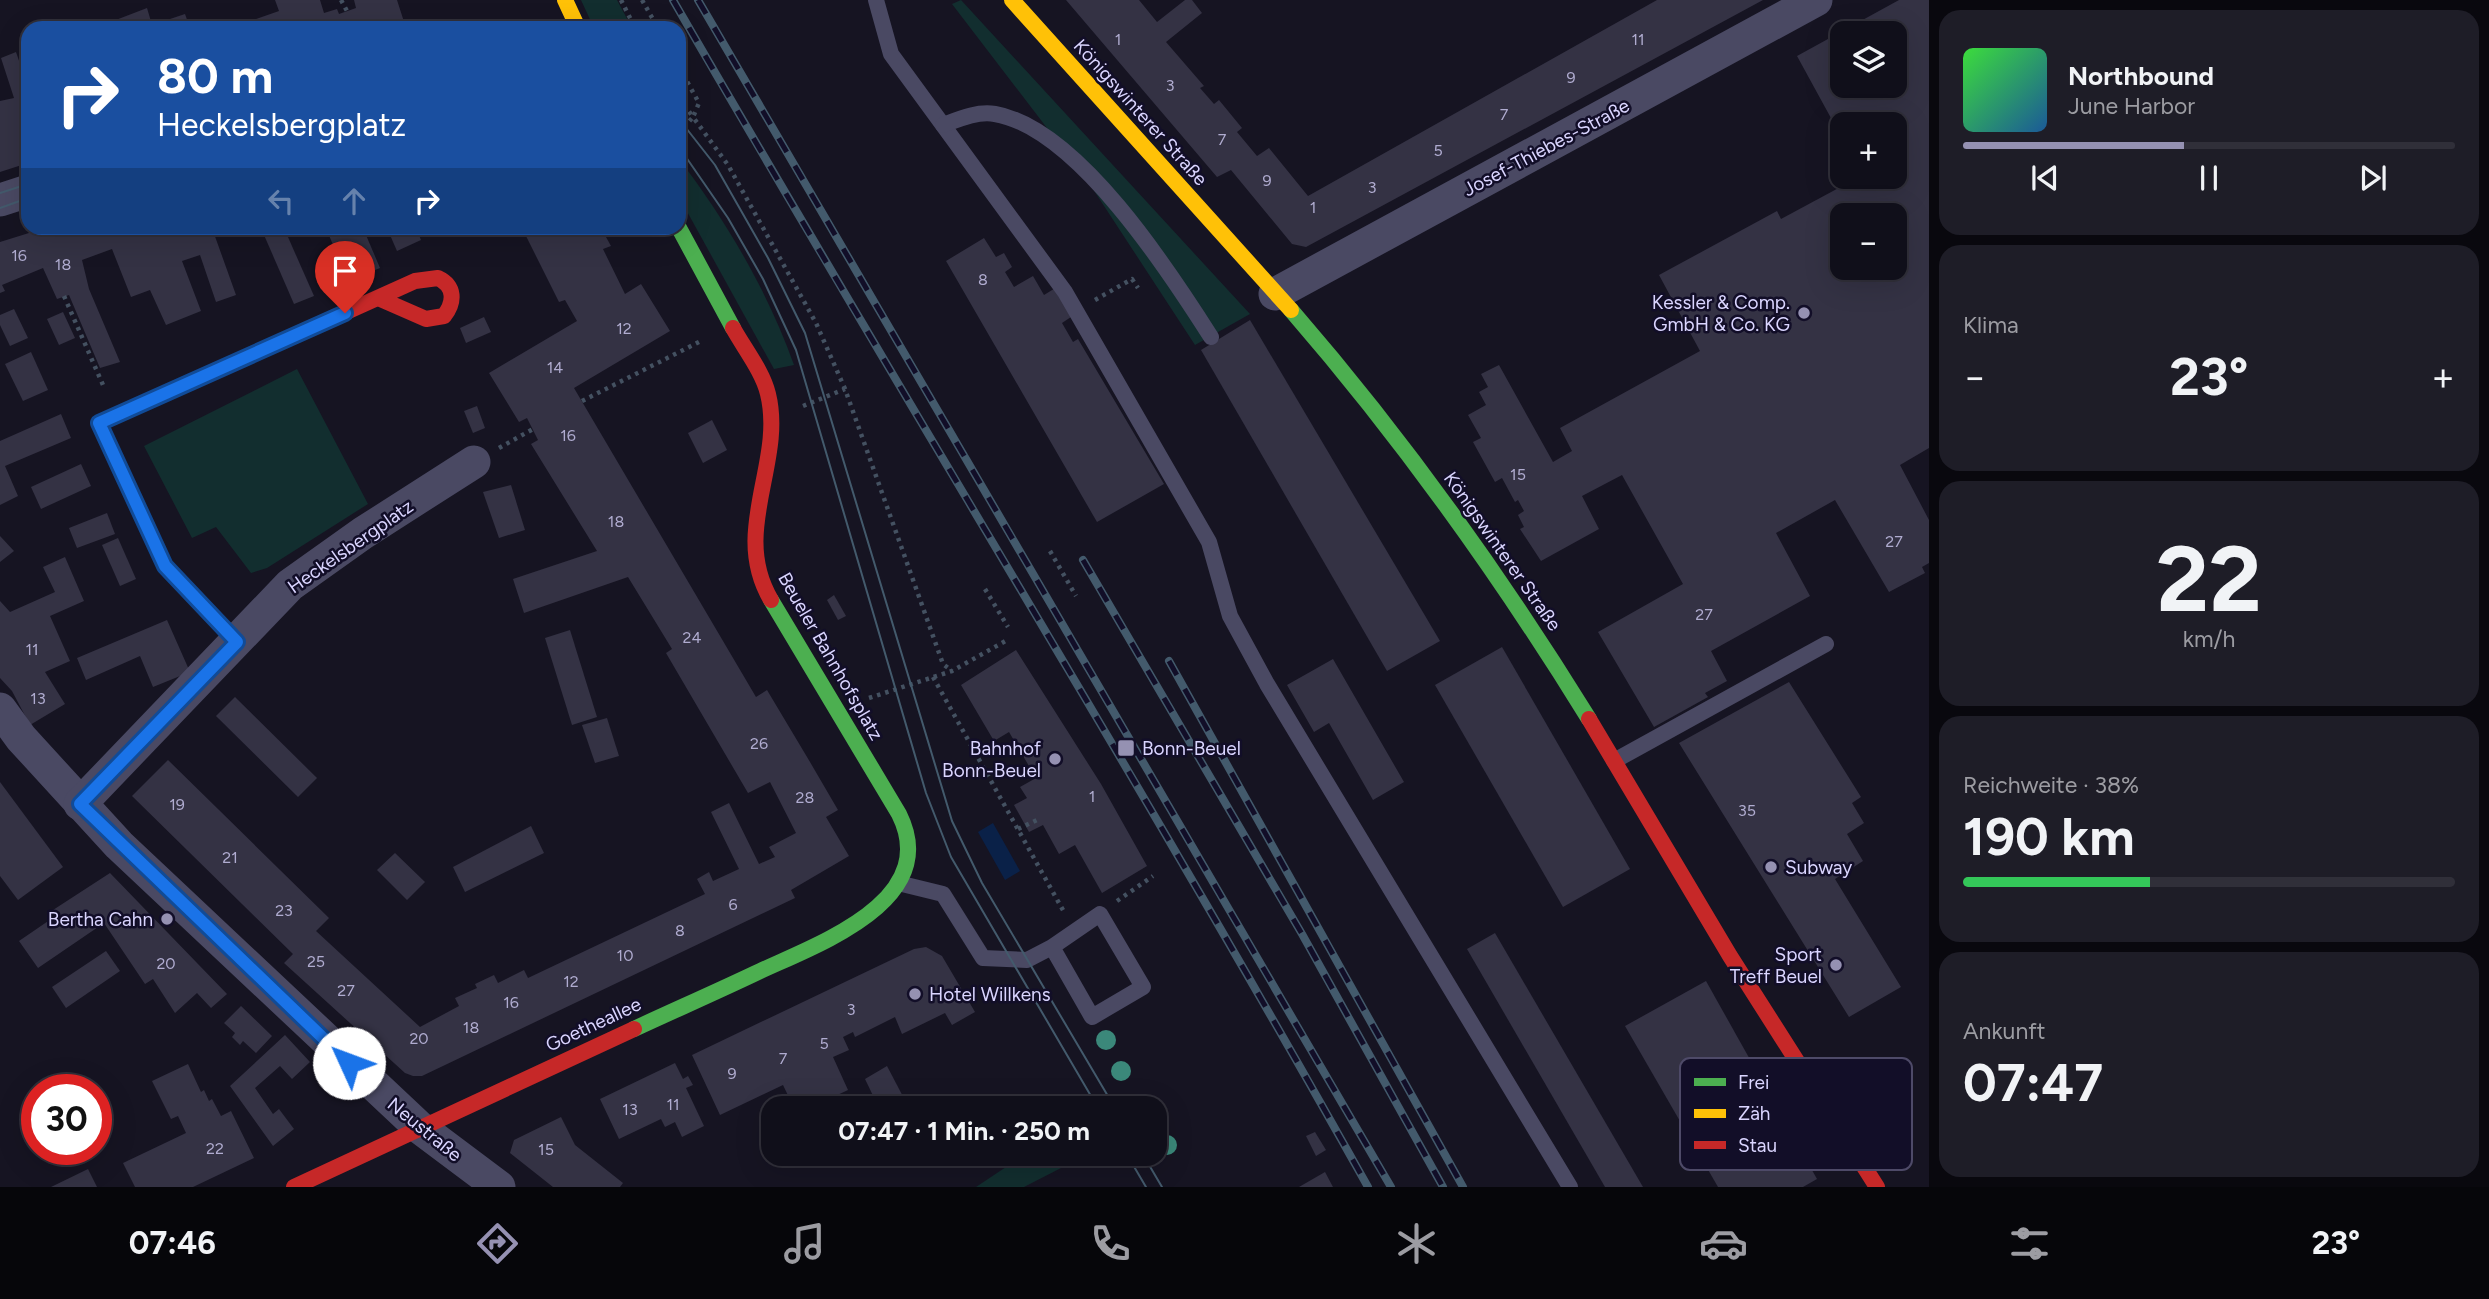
<!DOCTYPE html>
<html lang="de">
<meta charset="utf-8">
<style>
:root{--surface:#100f1a;--page:#1e1d27;--text:#f1f3f6;--muted:#9c9ca2;--line:#302f39;--accent:#9591b2}
body{margin:0;font-family:Figtree,sans-serif;background:var(--page);color:var(--text);height:100vh;display:flex;flex-direction:column;font-size:26px;white-space:nowrap}
*{box-sizing:border-box;margin:0}
p{font-size:23px;color:var(--muted)}
.icon{flex:none;width:38px;height:38px;fill:none;stroke:currentColor;stroke-width:2;stroke-linecap:round;stroke-linejoin:round}
.map{position:relative;flex:1;overflow:hidden}
.details{display:flex;flex-direction:column;gap:10px;padding:10px;background:#09080e;width:560px}
.details>*{flex:none}
.top-card{position:absolute;left:21px;top:21px;width:665px;height:214px;border-radius:21px;box-shadow:0 7px 28px #0002,0 0 0 2px var(--line);background:#1a4fa0;color:#fff;overflow:hidden}
.tools{position:absolute;left:1830px;top:21px;display:grid;gap:14px}
.tools a{display:grid;place-items:center;width:77px;height:77px;border-radius:14px;background:var(--surface);box-shadow:0 7px 28px #0002,0 0 0 2px var(--line);font-size:35px}
.speed{position:absolute;left:21px;top:1074px;display:flex;gap:14px;font-size:35px;font-weight:700;text-align:center}
.speed>*{display:grid;place-content:center;width:91px;height:91px;border-radius:50%;background:var(--surface);box-shadow:0 7px 28px #0002,0 0 0 2px var(--line);line-height:1}
.speed .limit{border:10px solid #d22;background:#fff;color:#111}
.pin{position:absolute;display:grid;place-items:center;width:60px;height:60px;color:#fff;margin:-72px -30px;border-radius:50% 50% 50% 0;rotate:-45deg;box-shadow:0 0 7px #0007}
.pin .icon{rotate:45deg}
.me{position:absolute;width:77px;margin:-38px;rotate:313deg;stroke-linejoin:round;filter:drop-shadow(0 0 5px #0008)}
.turn{display:flex;align-items:center;gap:24px;height:147px;padding:0 21px;font-size:32px}
.turn .icon{width:91px;height:91px;stroke-width:2.5}
.turn b{display:block;font-size:49px;line-height:60px}
.lanes{display:flex;align-items:center;height:66px;padding:0 21px;background:#0003;justify-content:center;gap:35px;direction:ltr}
.lanes .off{opacity:.35}
.big{font-size:52px;font-weight:700;line-height:1.1}
.details .card{flex:1;display:flex;flex-direction:column;justify-content:center;gap:10px;min-width:0;padding:0 24px;border-radius:21px;background:var(--page)}
.details .dial{align-items:center;gap:0}
.dial b{font-size:91px;line-height:1}
.song{display:flex;align-items:center;gap:21px}
.cover{width:84px;height:84px;border-radius:10px;background:linear-gradient(135deg,hsl(120 70% 55%),hsl(210 70% 35%))}
.played{height:7px;border-radius:4px;background:linear-gradient(90deg,var(--accent) 45%,var(--line) 45%)}
.keys{display:flex;justify-content:space-around;direction:ltr}
.heat{display:flex;justify-content:space-between;align-items:center;font-size:38px;direction:ltr}
.charge{height:10px;border-radius:5px;background:linear-gradient(90deg,#34c759 38%,var(--line) 0)}
.trip{position:absolute;left:761px;top:1096px;width:406px;height:70px;border-radius:21px;background:var(--surface);box-shadow:0 7px 28px #0002,0 0 0 2px var(--line);font-weight:700;line-height:70px;text-align:center}
.dock{display:flex;height:112px;justify-content:space-around;align-items:center;background:#06060a;color:var(--muted)}
.dock .icon{width:49px;height:49px}
.dock .selected{color:var(--accent)}
.dock b{font-size:32px;color:var(--text)}
main{display:flex;flex:1;min-height:0}
.map>svg:first-child{display:block}
.green{fill:#122e2f}
.water{fill:#0a2148}
.building{fill:#343244;fill-rule:evenodd}
.lines{fill:none;stroke-linecap:round;stroke-linejoin:round}
.path{stroke:#445161;stroke-width:4.5;stroke-dasharray:3.5 5;stroke-linecap:butt}
.lane{stroke:#4a4963;stroke-width:16}
.street{stroke:#4a4963;stroke-width:33}
.fast{stroke:#4caf50;stroke-width:16}
.slow{stroke:#ffc107;stroke-width:16}
.jam{stroke:#c62828;stroke-width:16}
.tram{stroke:#435a6c;stroke-width:2}
.rail-casing{stroke:#435a6c;stroke-width:8}
.rail{stroke:#120e28;stroke-width:5;stroke-dasharray:16;stroke-linecap:butt}
.tree{fill:#3b887a}
.route-casing{stroke:#114b97;stroke-width:18}
.route{stroke:#1a73e8;stroke-width:12}
.poi-dot{fill:#9591b2;stroke:#120e28;stroke-width:2.5}
.labels{text-anchor:middle;stroke-width:5;stroke-linejoin:round;paint-order:stroke}
.number-label{font-size:16px;fill:#b0acd0}
.street-label{font-size:19px;fill:#dad5ff;stroke:#120e28}
.poi-label{font-size:19px;fill:#dad5ff;stroke:#120e28;text-anchor:end}
.key{fill:#120e28;stroke:#4e4a68;stroke-width:2}
.key-label{font-size:19px;fill:#dad5ff}
</style>
<main>
<div class="map">
<svg width="1929" height="1187" viewBox="0 0 1929 1187">
<rect width="100%" height="100%" fill="#161422"/>
<g class="green">
<path d="M581 0H617L632 28H594Z"/>
<path d="M961 0 1250 314 1195 345 1089 183 952 4Z"/>
<path d="M679 159C726 220 768 292 794 365L774 369 679 197Z"/>
<path d="M297 369 368 504 267 568 251 573 216 527 192 538 144 446Z"/>
<path d="M1027 1153H1055L1063 1167 1024 1187H976Z"/>
</g>
<path class="water" d="M993 823 1020 871 1005 880 978 832Z"/>
<g class="building">
<path d="M275 0H320L324 13 337 9 339 14 356 8 354 0H397L406 28H231L279 11Z"/>
<path d="M1066 0H1139L1157 22 1185 0H1192L1202 13 1166 42 1204 86 1200 88 1214 104 1219 100 1242 128 1237 132 1257 156 1269 148 1308 196 1657 0H1763L1306 247 1292 244 1231 170 1217 177Z"/>
<path d="M1899 0H1929V448L1900 465 1929 520V563L1922 567 1925 573 1889 592 1835 500 1776 533 1810 596 1711 651 1727 681 1705 693 1708 697 1654 727 1598 632 1683 584 1622 475 1582 496 1599 529 1541 561 1520 529 1524 527 1518 515 1524 511 1518 500 1515 502 1502 478 1495 482 1473 442 1481 438 1468 415 1486 405 1479 392 1488 387 1481 374 1499 365 1553 462 1572 451 1560 428 1700 351 1659 275 1777 211 1781 219 1859 177H1895V124H1843V140L1797 56ZM1843 33H1895V86H1843ZM1843 215H1895V268H1843Z"/>
<path d="M147 8 152 25 185 14 190 28H95Z"/>
<path d="M16 52 28 87V163L0 172V101L14 98 1 58Z"/>
<path d="M45 228H212L236 295 216 302 200 255 182 261 201 311 166 325 150 290 131 297 112 249 82 260 89 289 120 362 100 368 69 295 57 299 43 268 2 285 5 291 0 293V242Z"/>
<path d="M261 228H284L314 296 294 304Z"/>
<path d="M326 228H363L380 268 348 281Z"/>
<path d="M387 228H416L421 240 397 251Z"/>
<path d="M522 228H601L611 246 603 249 625 294 641 284 670 331 574 388 756 697 767 690 810 762 838 810 826 817 849 856 791 890 795 898 422 1076H413L405 1073 284 963 293 954 132 796 168 760 329 918 316 931 420 1027 459 1006 455 998 477 988 475 984 494 975 498 983 524 970 528 978 705 894 697 879 709 872 713 881 739 869 711 812 729 803 759 864 775 857 769 847 796 833 770 782 748 793 666 653 672 649 628 577 524 613 513 579 597 551 531 444 538 440 527 418 519 422 489 373 577 321 565 300 559 302Z"/>
<path d="M984 238 996 257 1004 253 1012 267 1005 272 1014 287 1033 276 1044 295 1057 287 1074 315 1062 323 1073 342 1078 339 1164 484 1097 522 946 261Z"/>
<path d="M14 309 28 338 10 346 0 325V315Z"/>
<path d="M63 312 75 338 59 345 47 319Z"/>
<path d="M484 317 491 332 466 343 460 328Z"/>
<path d="M1250 320 1440 641 1387 671 1201 350Z"/>
<path d="M31 352 48 390 23 401 5 364Z"/>
<path d="M477 406 485 428 473 433 464 411Z"/>
<path d="M61 414 71 438 5 466 18 496 0 505V441Z"/>
<path d="M712 420 727 450 703 463 688 433Z"/>
<path d="M81 464 91 486 41 509 31 487Z"/>
<path d="M511 485 525 530 499 538 483 492Z"/>
<path d="M107 513 115 534 77 548 69 528Z"/>
<path d="M0 536 14 551 0 562Z"/>
<path d="M118 538 136 579 120 586 102 545Z"/>
<path d="M65 557 84 601 50 616 70 661 45 672 65 704 30 725 12 691 0 678V601L10 612 55 592 43 567Z"/>
<path d="M834 595 846 616 838 620 827 600Z"/>
<path d="M167 620 190 672 153 687 140 656 86 680 77 658Z"/>
<path d="M570 630 597 717 572 725 545 638Z"/>
<path d="M1502 647 1630 869 1563 907 1435 685Z"/>
<path d="M1016 650 1101 784 1147 866 1102 893 1075 845 1059 854 1043 825 1029 832 1014 805 1027 798 1020 787 1036 778 1009 732 994 741 961 685Z"/>
<path d="M1333 659 1404 782 1373 800 1329 723 1314 732 1287 685Z"/>
<path d="M1789 682 1861 797 1852 803 1864 823 1847 834 1863 861 1835 879 1901 987 1849 1017 1679 743Z"/>
<path d="M235 697 317 778 298 797 216 716Z"/>
<path d="M607 718 619 756 595 763 582 725Z"/>
<path d="M0 782 63 867 18 900 0 876Z"/>
<path d="M531 826 544 853 465 892 453 867Z"/>
<path d="M395 853 425 882 407 900 377 870Z"/>
<path d="M110 873 227 994 211 1008 197 993 175 1013 153 979 145 984 104 923 38 968 19 941 57 915 53 910Z"/>
<path d="M1495 933 1643 1187H1605L1467 949Z"/>
<path d="M926 947 942 956 975 1012 952 1025 945 1013 902 1034 895 1017 855 1037 853 1032 843 1037 849 1050 833 1057 848 1090 810 1108H794L783 1085 720 1115 692 1055 914 949Z"/>
<path d="M106 951 120 971 66 1008 52 987Z"/>
<path d="M1706 981 1817 1179 1803 1187H1718L1625 1026Z"/>
<path d="M241 1006 272 1036 256 1053 243 1041 240 1045 232 1037 235 1033 224 1023Z"/>
<path d="M285 1035 310 1062 292 1079 280 1066 255 1088 273 1114 279 1109 294 1129 273 1146 230 1086Z"/>
<path d="M675 1063 683 1079 688 1076 693 1085 686 1088 704 1126 682 1137 675 1122 665 1127 661 1119 619 1139 600 1099Z"/>
<path d="M188 1064 201 1092 204 1090 209 1101 212 1099 221 1116 231 1111 254 1158 193 1187H135L123 1163 186 1133 178 1116 171 1119 152 1081Z"/>
<path d="M887 1066 909 1108H879L865 1079Z"/>
<path d="M561 1117 575 1145 623 1183 620 1187H553L510 1153 514 1140Z"/>
<path d="M1315 1132 1326 1150 1316 1156 1306 1136Z"/>
<path d="M88 1169 97 1187H51Z"/>
<path d="M1325 1172 1333 1187H1299Z"/>
</g>
<g class="lines">
<g class="path">
<path d="M341 0 347 11"/>
<path d="M621 0 635 28"/>
<path d="M642 0 658 28"/>
<path d="M679 67 699 103 693 117 728 165 816 323 845 389 943 664 952 671"/>
<path d="M679 98 693 117 679 133"/>
<path d="M37 228 38 230"/>
<path d="M64 296 103 385"/>
<path d="M1095 300 1132 279 1138 288"/>
<path d="M582 401 703 340"/>
<path d="M803 406 845 389"/>
<path d="M499 448 533 429"/>
<path d="M1050 551 1076 596"/>
<path d="M985 589 1008 627"/>
<path d="M933 677 1064 912"/>
<path d="M869 698 952 671 1009 639"/>
<path d="M1018 829 1039 819"/>
<path d="M1117 901 1153 876"/>
</g>
<g class="lane">
<path d="M876 0 891 54 1065 292 1209 542 1230 616 1267 684 1570 1187"/>
<path d="M943 125C959 119 977 111 995 114 1077 128 1169 271 1211 337"/>
<path d="M1614 761 1826 644"/>
<path d="M898 883 943 894 983 958 1027 960 1052 947 1100 914 1143 987 1092 1017 1052 947"/>
</g>
<g class="street">
<path d="M0 200 28 191"/>
<path d="M1275 294 1816 0"/>
<path d="M0 709 21 738 119 845 419 1127 499 1187"/>
<path d="M80 804 290 585 363 533 474 462"/>
</g>
<g class="fast">
<path d="M679 228 733 328"/>
<path d="M1291 310C1402 438 1500 575 1589 719"/>
<path d="M237 642 165 566 99 423 251 355"/>
<path d="M634 1029C675 1010 716 992 756 973 815 945 943 902 899 814L771 600"/>
</g>
<g class="slow">
<path d="M565 0 578 28"/>
<path d="M1012 0 1291 310"/>
</g>
<g class="jam">
<path d="M733 328C744 348 763 372 768 394 785 463 730 531 771 600"/>
<path d="M251 355 415 281 438 278C455 286 455 302 444 316L426 319 378 298"/>
<path d="M1589 719 1730 956 1877 1187"/>
<path d="M294 1187 634 1029"/>
</g>
<g class="tram">
<path d="M679 119 715 165 768 258 805 333 952 821 982 883 1115 1108"/>
<path d="M679 147 728 218 763 279 796 350 926 793 951 857 1098 1108"/>
<path d="M0 193 28 184"/>
<path d="M0 208 28 198"/>
<path d="M1126 1153 1146 1187"/>
<path d="M1142 1153 1162 1187"/>
</g>
<g class="rail-casing">
<g id="rail">
<path d="M673 0C902 397 1144 787 1368 1187"/>
<path d="M698 0 1391 1187"/>
<path d="M1083 560 1302 934 1443 1187"/>
<path d="M1169 661 1463 1187"/>
</g>
</g>
<use href="#rail" class="rail"/>
</g>
<g class="tree">
<circle cx="1106" cy="1040" r="10"/>
<circle cx="1121" cy="1071" r="10"/>
<circle cx="1167" cy="1145" r="10"/>
</g>
<g class="lines">
<g class="route-casing">
<path id="route" d="M345 313 99 423 165 566 237 642 80 804 349 1063"/>
</g>
<use href="#route" class="route"/>
</g>
<g class="poi-dot">
<circle cx="1804" cy="313" r="7"/>
<rect x="1117" y="739" width="18" height="18" rx="3.5"/>
<circle cx="1055" cy="759" r="7"/>
<circle cx="1771" cy="867" r="7"/>
<circle cx="167" cy="919" r="7"/>
<circle cx="1836" cy="965" r="7"/>
<circle cx="915" cy="994" r="7"/>
</g>
<g class="labels">
<g class="number-label">
<text x="1118" y="45">1</text>
<text x="1638" y="45">11</text>
<text x="1571" y="83">9</text>
<text x="1170" y="91">3</text>
<text x="1504" y="120">7</text>
<text x="1222" y="145">7</text>
<text x="1438" y="156">5</text>
<text x="1267" y="186">9</text>
<text x="1372" y="193">3</text>
<text x="1313" y="213">1</text>
<text x="19" y="261">16</text>
<text x="63" y="270">18</text>
<text x="983" y="285">8</text>
<text x="624" y="334">12</text>
<text x="555" y="373">14</text>
<text x="568" y="441">16</text>
<text x="1518" y="480">15</text>
<text x="616" y="527">18</text>
<text x="1894" y="547">27</text>
<text x="1704" y="620">27</text>
<text x="692" y="643">24</text>
<text x="32" y="655">11</text>
<text x="38" y="704">13</text>
<text x="759" y="749">26</text>
<text x="1092" y="802">1</text>
<text x="805" y="803">28</text>
<text x="177" y="810">19</text>
<text x="1747" y="816">35</text>
<text x="230" y="863">21</text>
<text x="733" y="910">6</text>
<text x="284" y="916">23</text>
<text x="680" y="936">8</text>
<text x="625" y="961">10</text>
<text x="316" y="967">25</text>
<text x="166" y="969">20</text>
<text x="571" y="987">12</text>
<text x="346" y="996">27</text>
<text x="511" y="1008">16</text>
<text x="851" y="1015">3</text>
<text x="471" y="1033">18</text>
<text x="419" y="1044">20</text>
<text x="824" y="1049">5</text>
<text x="783" y="1064">7</text>
<text x="732" y="1079">9</text>
<text x="673" y="1110">11</text>
<text x="630" y="1115">13</text>
<text x="215" y="1154">22</text>
<text x="546" y="1155">15</text>
</g>
<g class="street-label">
<text transform="translate(1141 112) rotate(48)" y="7">Königswinterer Straße</text>
<text transform="translate(1546 147) rotate(-28)" y="7">Josef-Thiebes-Straße</text>
<text transform="translate(350 546) rotate(-35)" y="7">Heckelsbergplatz</text>
<text transform="translate(1503 551) rotate(55)" y="7">Königswinterer Straße</text>
<text transform="translate(831 656) rotate(60)" y="7">Beueler Bahnhofsplatz</text>
<text transform="translate(593 1024) rotate(-25)" y="7">Goetheallee</text>
<text transform="translate(425 1129) rotate(39)" y="7">Neustraße</text>
</g>
<g class="poi-label">
<text x="1790" y="309">Kessler &amp; Comp.<tspan x="1790" dy="22">GmbH &amp; Co. KG</tspan></text>
<text x="1041" y="755">Bahnhof<tspan x="1041" dy="22">Bonn-Beuel</tspan></text>
<text x="1142" y="755" text-anchor="start">Bonn-Beuel</text>
<text x="1785" y="874" text-anchor="start">Subway</text>
<text x="153" y="926">Bertha Cahn</text>
<text x="1822" y="961">Sport<tspan x="1822" dy="22">Treff Beuel</tspan></text>
<text x="929" y="1001" text-anchor="start">Hotel Willkens</text>
</g>
</g>
<rect x="1680" y="1058" width="232" height="112" rx="10" class="key"/>
<rect x="1694" y="1078" width="32" height="8" fill="#4caf50"/>
<rect x="1694" y="1109" width="32" height="9" fill="#ffc107"/>
<rect x="1694" y="1141" width="32" height="8" fill="#c62828"/>
<g class="key-label">
<text x="1738" y="1089">Frei</text>
<text x="1738" y="1120">Zäh</text>
<text x="1738" y="1152">Stau</text>
</g>
</svg>
<div class="tools">
<a><svg class="icon" aria-label="layers" viewBox="0 0 24 24"><path d="M12 4l9 5-9 5-9-5zM3 14l9 5 9-5"/></svg></a>
<a>+</a>
<a>−</a>
</div>
<div class="speed"><div class="limit">30</div></div>
<div class="pin" style="left:345px;top:313px;background:#d93025"><svg class="icon" aria-label="arrive" viewBox="0 0 24 24"><path d="M6 21V4h12l-3 4 3 4H6"/></svg></div>
<svg class="me" style="left:349px;top:1063px" viewBox="-20 -20 40 40"><circle r="19" fill="#fff"/><path d="M0-13L10 11 0 6-10 11z" fill="#1a73e8"/></svg>
<div class="trip">07:47 · 1 Min. · 250 m</div>
<div class="top-card">
<div class="turn"><svg class="icon" aria-label="right" viewBox="0 0 24 24"><path d="M7 20v-9h11M14 6l5 5-5 5"/></svg><div><b>80 m</b>Heckelsbergplatz</div></div>
<div class="lanes"><svg class="icon off" aria-label="left" viewBox="0 0 24 24"><path d="M17 20v-9H6M10 6l-5 5 5 5"/></svg><svg class="icon off" aria-label="ahead" viewBox="0 0 24 24"><path d="M12 20V5M6 11l6-6 6 6"/></svg><svg class="icon" aria-label="right" viewBox="0 0 24 24"><path d="M7 20v-9h11M14 6l5 5-5 5"/></svg></div>
</div>
</div>
<section class="details">
<div class="card">
<div class="song"><i class="cover"></i><div><b>Northbound</b><p>June Harbor</p></div></div>
<div class="played"></div>
<div class="keys"><svg class="icon" aria-label="previous" viewBox="0 0 24 24"><path d="M18 5L8 12l10 7zM5 5v14"/></svg><svg class="icon" aria-label="pause" viewBox="0 0 24 24"><path d="M8 5v14M16 5v14"/></svg><svg class="icon" aria-label="next" viewBox="0 0 24 24"><path d="M6 5l10 7-10 7zM19 5v14"/></svg></div>
</div>
<div class="card"><p>Klima</p>
<div class="heat"><a>−</a><b class="big">23°</b><a>+</a></div>
</div>
<div class="card dial"><b>22</b><p>km/h</p></div>
<div class="card"><p>Reichweite · 38%</p><b class="big">190 km</b><div class="charge"></div></div>
<div class="card"><p>Ankunft</p><b class="big">07:47</b></div>
</section>
</main>
<nav class="dock">
<b>07:46</b>
<svg class="icon selected" aria-label="directions" viewBox="0 0 24 24"><path d="M12 3l9 9-9 9-9-9zM9 14v-3h6M13 9l2 2-2 2"/></svg>
<svg class="icon" aria-label="music" viewBox="0 0 24 24"><path d="M9 18V5l10-2v13"/><circle cx="6" cy="18" r="3"/><circle cx="16" cy="16" r="3"/></svg>
<svg class="icon" aria-label="phone" viewBox="0 0 24 24"><path d="M5 4h4l2 5-3 2q2 4 5 5l2-3 5 2v4C11 20 4 13 5 4z"/></svg>
<svg class="icon" aria-label="climate" viewBox="0 0 24 24"><path d="M12 3v18M4 7l16 10M4 17L20 7"/></svg>
<svg class="icon" aria-label="car" viewBox="0 0 24 24"><path d="M5 17H2v-5l4-1 3-4h7l3 4 3 1v5h-3M9 17h6M6 11h13"/><circle cx="7" cy="17" r="2"/><circle cx="17" cy="17" r="2"/></svg>
<svg class="icon" aria-label="filters" viewBox="0 0 24 24"><path d="M4 7h16M4 17h16"/><circle cx="9" cy="7" r="2"/><circle cx="15" cy="17" r="2"/></svg>
<b>23°</b>
</nav>
